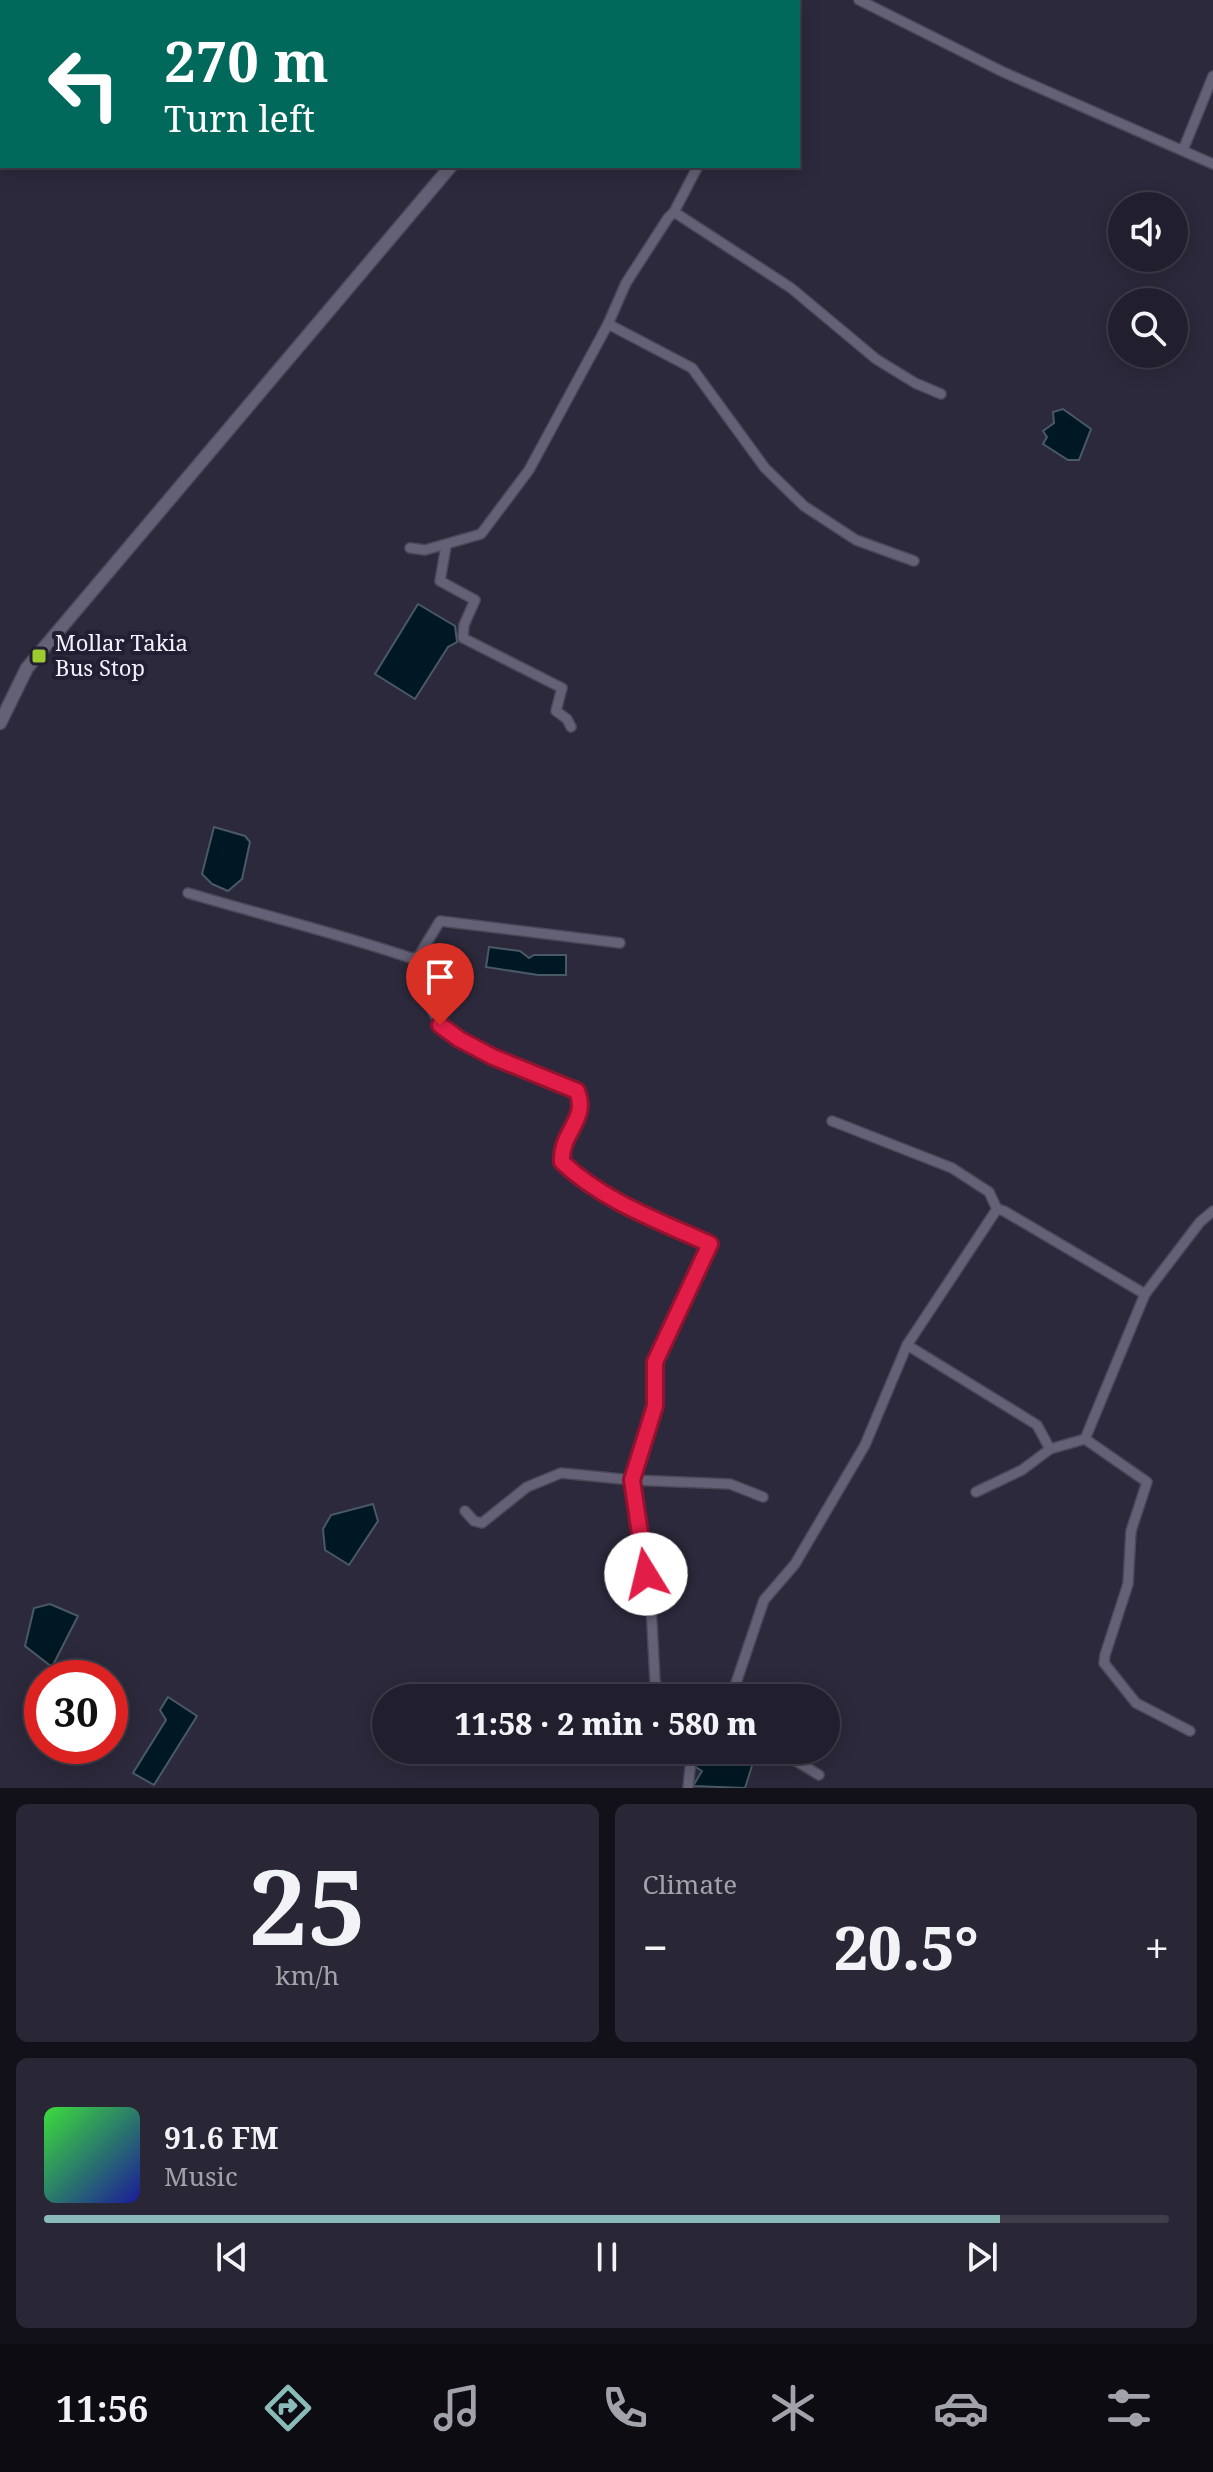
<!DOCTYPE html>
<meta charset="utf-8">
<style>
:root{--surface:#211f2d;--page:#292735;--text:#f1f3f6;--muted:#a2a2aa;--line:#3e3d49;--accent:#8bbbb9}
body{margin:0;font-family:"Noto Serif",serif;background:var(--page);color:var(--text);height:100vh;display:flex;flex-direction:column;font-size:30px;white-space:nowrap}
*{box-sizing:border-box;margin:0}
p{font-size:26px;color:var(--muted)}
.icon{flex:none;width:44px;height:44px;fill:none;stroke:currentColor;stroke-width:2;stroke-linecap:round;stroke-linejoin:round}
.map{position:relative;height:1788px;overflow:hidden}
.side{display:flex;flex-direction:column;gap:16px;padding:16px;background:#121119;flex:1}
.side>*{flex:none}
.top-card{position:absolute;left:0px;top:0px;width:800px;height:168px;box-shadow:0 4px 20px #0003,0 0 0 2px var(--line);background:#00695c;color:#fff;overflow:hidden}
.buttons{position:absolute;left:1108px;top:192px;display:grid;gap:16px}
.buttons a{display:grid;place-items:center;width:80px;height:80px;border-radius:50%;background:var(--surface);box-shadow:0 4px 20px #0003,0 0 0 2px var(--line);font-size:40px}
.speed{position:absolute;left:24px;top:1660px;display:flex;gap:16px;font-size:40px;font-weight:700;text-align:center}
.speed>*{display:grid;place-content:center;width:104px;height:104px;border-radius:50%;background:var(--surface);box-shadow:0 4px 20px #0003,0 0 0 2px var(--line);line-height:1}
.speed .limit{border:12px solid #d22;background:#fff;color:#111}
.pin{position:absolute;display:grid;place-items:center;width:68px;height:68px;color:#fff;margin:-82px -34px;border-radius:50% 50% 50% 0;rotate:-45deg;box-shadow:0 0 8px #0007}
.pin .icon{rotate:45deg}
.me{position:absolute;width:88px;margin:-44px;rotate:351deg;stroke-linejoin:round;filter:drop-shadow(0 0 6px #0008)}
.turn{display:flex;align-items:center;gap:28px;height:168px;padding:0 32px;font-size:36px}
.turn .icon{width:104px;height:104px;stroke-width:2.5}
.turn b{display:block;font-size:56px;line-height:68px}
.big{font-size:60px;font-weight:800;line-height:1.1}
.side .tile{flex:1;display:flex;flex-direction:column;justify-content:center;gap:12px;min-width:0;padding:0 28px;border-radius:12px;background:var(--page)}
.side .dial{align-items:center;gap:0}
.dial b{font-size:104px;line-height:1}
.song{display:flex;align-items:center;gap:24px}
.cover{width:96px;height:96px;border-radius:12px;background:linear-gradient(135deg,hsl(120 70% 55%),hsl(240 70% 35%))}
.played{height:8px;border-radius:4px;background:linear-gradient(90deg,var(--accent) 85%,var(--line) 85%)}
.keys{display:flex;justify-content:space-around;direction:ltr}
.heat{display:flex;justify-content:space-between;align-items:center;font-size:44px;direction:ltr}
.side .tiles{flex:1;display:grid;gap:16px;grid-template-columns:1fr 1fr}
.tile:last-child{grid-column:span 2}
.trip{position:absolute;left:372px;top:1684px;width:468px;height:80px;border-radius:40px;background:var(--surface);box-shadow:0 4px 20px #0003,0 0 0 2px var(--line);font-weight:800;line-height:80px;text-align:center}
.tab-bar{display:flex;height:128px;justify-content:space-around;align-items:center;background:#0d0c12;color:var(--muted)}
.tab-bar .icon{width:56px;height:56px}
.tab-bar .active{color:var(--accent)}
.tab-bar b{font-size:36px;color:var(--text)}
.map>svg:first-child{display:block}
.water{fill:#001823;stroke:#495965;stroke-width:2}
.lines{fill:none;stroke-linecap:round;stroke-linejoin:round}
.street-casing{stroke:#4a4858;stroke-width:12}
.secondary-casing{stroke:#4a4858;stroke-width:15}
.street{stroke:#646177;stroke-width:9}
.secondary{stroke:#646177;stroke-width:12}
.route-casing{stroke:#92132f;stroke-width:20}
.route{stroke:#e11d48;stroke-width:14}
.poi-dot{fill:#9fca2d;stroke:#221f32;stroke-width:3}
.labels{text-anchor:middle;stroke-width:8;stroke-linejoin:round;paint-order:stroke}
.poi-label{font-size:22px;fill:#f2f1fe;stroke:#221f32;text-anchor:start}
</style>
<div class="map">
<svg width="1213" height="1788" viewBox="0 0 1213 1788">
<rect width="100%" height="100%" fill="#2c293c"/>
<g class="water">
<path d="M1063 409 1091 429 1079 460H1068L1043 444 1047 437 1043 431 1054 423 1053 412Z"/>
<path d="M418 604 455 626 457 642 448 647 415 699 375 674Z"/>
<path d="M214 827 245 836 250 842 242 879 228 891 212 884 202 874Z"/>
<path d="M489 947 520 951 529 958 534 955H566V975H538L486 967Z"/>
<path d="M373 1504 378 1521 349 1565 325 1550 323 1529 331 1515Z"/>
<path d="M50 1604 78 1616 52 1667 25 1646 34 1608Z"/>
<path d="M168 1697 197 1716 154 1785 133 1773 166 1720 160 1710Z"/>
<path d="M704 1750H745L756 1753 745 1788 693 1786 702 1771 694 1766Z"/>
</g>
<g class="lines">
<g class="street-casing">
<g id="street">
<path d="M859 0 1003 72 1213 164"/>
<path d="M781 2V0"/>
<path d="M1183 150 1213 76"/>
<path d="M674 212 791 288 876 359 915 383 941 394"/>
<path d="M608 324 692 368 765 468 804 506 856 540 914 561"/>
<path d="M446 546 440 581 475 600 464 625 463 638 562 688 556 711 567 719 571 727"/>
<path d="M410 548 425 550 481 534 529 470 608 324 626 283 668 218 674 212 698 166"/>
<path d="M188 893C262 915 337 933 411 958L418 957"/>
<path d="M620 943 440 921 418 957 430 1006 440 1025 459 1039 493 1057 577 1091C588 1115 566 1126 561 1149 561 1153 562 1158 562 1162 603 1201 660 1221 710 1244L655 1362V1406L632 1480 651 1605 655 1681 659 1691 672 1698"/>
<path d="M832 1121 952 1168 989 1192 997 1209"/>
<path d="M907 1345 1037 1425 1050 1449"/>
<path d="M1085 1439 1145 1294 1200 1222 1213 1211"/>
<path d="M976 1492 1022 1470 1050 1449 1085 1439 1147 1482 1131 1531 1128 1584 1105 1655 1104 1663 1136 1703 1190 1731"/>
<path d="M465 1511 474 1521 482 1523 527 1487 561 1473 632 1480 730 1484 763 1497"/>
<path d="M725 1698 733 1692 764 1600 795 1564 865 1445 907 1345 997 1209 1004 1211 1145 1294"/>
<path d="M758 1750 781 1752 819 1775"/>
<path d="M688 1788 692 1750"/>
</g>
</g>
<g class="secondary-casing">
<g id="secondary">
<path d="M590 2 592 0"/>
<path d="M0 723 27 668 451 166"/>
</g>
</g>
<use href="#street" class="street"/>
<use href="#secondary" class="secondary"/>
</g>
<g class="lines">
<g class="route-casing">
<path id="route" d="M440 1025 459 1039 493 1057 577 1091C589 1120 560 1132 562 1162 603 1201 659 1221 710 1244L655 1362V1406L632 1480 646 1574"/>
</g>
<use href="#route" class="route"/>
</g>
<rect class="poi-dot" x="31" y="648" width="16" height="16" rx="4"/>
<g class="labels">
<g class="poi-label">
<text x="55" y="651">Mollar Takia<tspan x="55" dy="25">Bus Stop</tspan></text>
</g>
</g>
</svg>
<div class="buttons">
<a><svg class="icon" aria-label="sound" viewBox="0 0 24 24"><path d="M4 9h4l5-4v14l-5-4H4zM17 9q2 3 0 6"/></svg></a>
<a><svg class="icon" aria-label="search" viewBox="0 0 24 24"><circle cx="10" cy="10" r="6"/><path d="M15 15l6 6"/></svg></a>
</div>
<div class="speed"><div class="limit">30</div></div>
<div class="pin" style="left:440px;top:1025px;background:#d93025"><svg class="icon" aria-label="arrive" viewBox="0 0 24 24"><path d="M6 21V4h12l-3 4 3 4H6"/></svg></div>
<svg class="me" style="left:646px;top:1574px" viewBox="-20 -20 40 40"><circle r="19" fill="#fff"/><path d="M0-13L10 11 0 6-10 11z" fill="#e11d48"/></svg>
<div class="trip">11:58 · 2 min · 580 m</div>
<div class="top-card">
<div class="turn"><svg class="icon" aria-label="left" viewBox="0 0 24 24"><path d="M17 20v-9H6M10 6l-5 5 5 5"/></svg><div><b>270 m</b>Turn left</div></div>
</div>
</div>
<section class="side">
<div class="tiles">
<div class="tile dial"><b>25</b><p>km/h</p></div>
<div class="tile"><p>Climate</p>
<div class="heat"><a>−</a><b class="big">20.5°</b><a>+</a></div>
</div>
<div class="tile">
<div class="song"><i class="cover"></i><div><b>91.6 FM</b><p>Music</p></div></div>
<div class="played"></div>
<div class="keys"><svg class="icon" aria-label="previous" viewBox="0 0 24 24"><path d="M18 5L8 12l10 7zM5 5v14"/></svg><svg class="icon" aria-label="pause" viewBox="0 0 24 24"><path d="M8 5v14M16 5v14"/></svg><svg class="icon" aria-label="next" viewBox="0 0 24 24"><path d="M6 5l10 7-10 7zM19 5v14"/></svg></div>
</div>
</div>
</section>
<nav class="tab-bar">
<b>11:56</b>
<svg class="icon active" aria-label="directions" viewBox="0 0 24 24"><path d="M12 3l9 9-9 9-9-9zM9 14v-3h6M13 9l2 2-2 2"/></svg>
<svg class="icon" aria-label="music" viewBox="0 0 24 24"><path d="M9 18V5l10-2v13"/><circle cx="6" cy="18" r="3"/><circle cx="16" cy="16" r="3"/></svg>
<svg class="icon" aria-label="phone" viewBox="0 0 24 24"><path d="M5 4h4l2 5-3 2q2 4 5 5l2-3 5 2v4C11 20 4 13 5 4z"/></svg>
<svg class="icon" aria-label="climate" viewBox="0 0 24 24"><path d="M12 3v18M4 7l16 10M4 17L20 7"/></svg>
<svg class="icon" aria-label="car" viewBox="0 0 24 24"><path d="M5 17H2v-5l4-1 3-4h7l3 4 3 1v5h-3M9 17h6M6 11h13"/><circle cx="7" cy="17" r="2"/><circle cx="17" cy="17" r="2"/></svg>
<svg class="icon" aria-label="filters" viewBox="0 0 24 24"><path d="M4 7h16M4 17h16"/><circle cx="9" cy="7" r="2"/><circle cx="15" cy="17" r="2"/></svg>
</nav>
